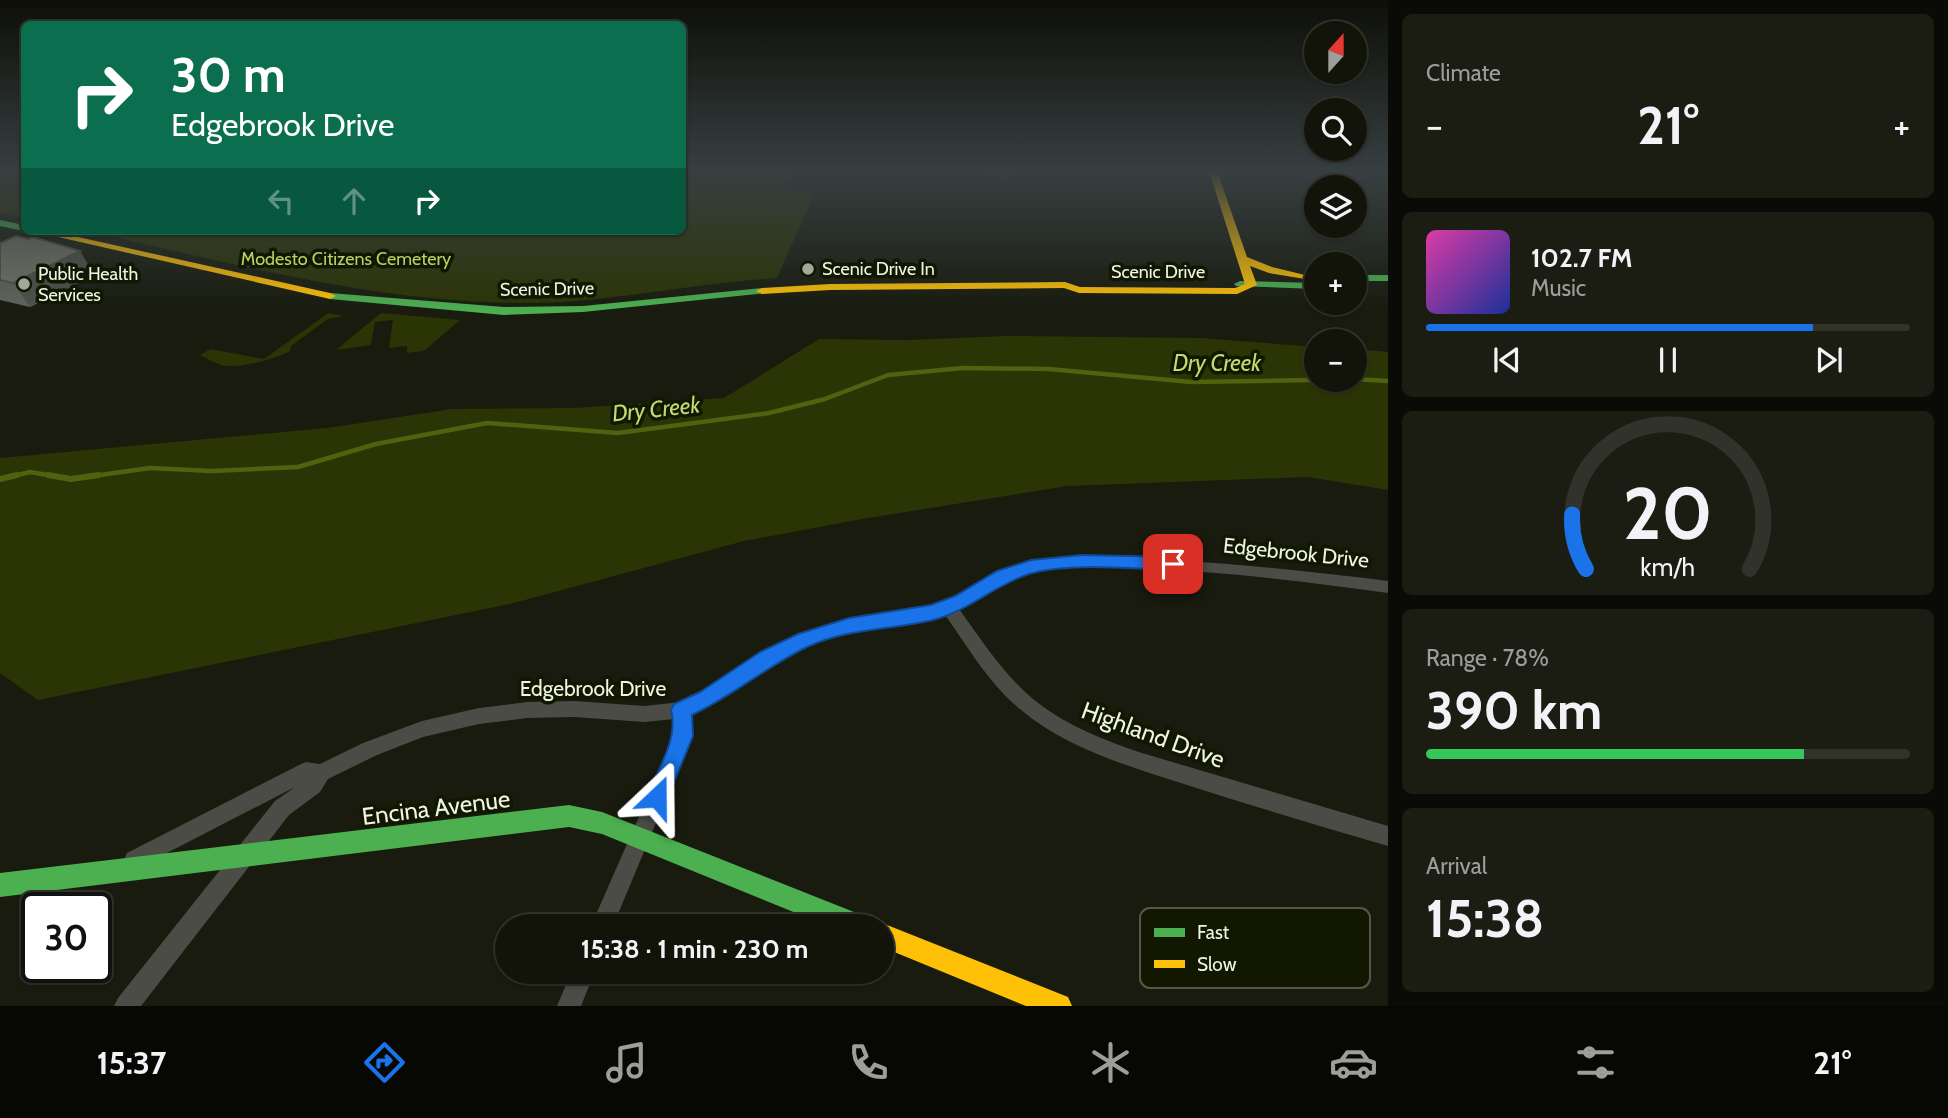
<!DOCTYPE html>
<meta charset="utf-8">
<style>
:root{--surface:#12140a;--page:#1b1d13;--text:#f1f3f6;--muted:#9c9e9c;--line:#31332b;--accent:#1a73e8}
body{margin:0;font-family:Cabin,sans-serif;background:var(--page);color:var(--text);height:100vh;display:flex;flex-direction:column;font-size:26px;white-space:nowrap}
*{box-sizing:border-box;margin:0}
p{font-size:23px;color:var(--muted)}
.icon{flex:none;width:38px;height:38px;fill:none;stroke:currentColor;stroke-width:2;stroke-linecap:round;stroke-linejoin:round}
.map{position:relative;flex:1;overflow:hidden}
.sheet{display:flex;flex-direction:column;gap:14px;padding:14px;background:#0a0b06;width:560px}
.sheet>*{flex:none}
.guide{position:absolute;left:21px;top:21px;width:665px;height:214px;border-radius:10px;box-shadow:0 2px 5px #0004,0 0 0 2px var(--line);background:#0b6e4f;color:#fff;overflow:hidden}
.needle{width:46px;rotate:21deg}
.tools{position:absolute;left:1304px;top:21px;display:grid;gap:14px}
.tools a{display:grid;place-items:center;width:63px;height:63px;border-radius:50%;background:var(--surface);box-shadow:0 2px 5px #0004,0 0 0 2px var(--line);font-size:35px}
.speed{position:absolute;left:21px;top:892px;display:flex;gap:14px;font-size:35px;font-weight:700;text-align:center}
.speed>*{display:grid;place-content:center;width:91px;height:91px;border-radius:50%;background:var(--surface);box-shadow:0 2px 5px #0004,0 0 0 2px var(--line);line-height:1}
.speed .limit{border:4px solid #111;border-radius:10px;background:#fff;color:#111}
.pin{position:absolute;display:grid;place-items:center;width:60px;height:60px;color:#fff;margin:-30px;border-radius:14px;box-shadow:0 4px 10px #0006}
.me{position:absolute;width:77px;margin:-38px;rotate:23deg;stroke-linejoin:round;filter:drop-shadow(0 0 5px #0008)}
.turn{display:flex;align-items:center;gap:24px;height:147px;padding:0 35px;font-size:32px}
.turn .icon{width:91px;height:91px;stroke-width:2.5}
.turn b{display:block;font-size:49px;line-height:60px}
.lanes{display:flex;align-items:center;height:66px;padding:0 35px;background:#0003;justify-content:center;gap:35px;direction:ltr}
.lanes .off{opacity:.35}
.big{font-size:52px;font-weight:800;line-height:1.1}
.sheet .tile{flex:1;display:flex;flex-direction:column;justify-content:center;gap:10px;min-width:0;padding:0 24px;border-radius:10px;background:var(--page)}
.sheet .dial{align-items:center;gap:0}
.dial svg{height:182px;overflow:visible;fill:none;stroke:var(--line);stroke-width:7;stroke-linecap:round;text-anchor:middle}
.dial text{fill:var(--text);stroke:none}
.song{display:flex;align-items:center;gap:21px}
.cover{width:84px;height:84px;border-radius:10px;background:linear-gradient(135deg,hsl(320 70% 55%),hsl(230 70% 35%))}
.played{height:7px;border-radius:4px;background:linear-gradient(90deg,var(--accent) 80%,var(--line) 80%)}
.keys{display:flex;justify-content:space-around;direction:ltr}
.heat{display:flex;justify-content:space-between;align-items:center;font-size:38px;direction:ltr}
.charge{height:10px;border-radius:5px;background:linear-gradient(90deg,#34c759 78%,var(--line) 0)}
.trip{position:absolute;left:495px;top:914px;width:399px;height:70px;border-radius:35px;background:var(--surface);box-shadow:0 2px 5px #0004,0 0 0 2px var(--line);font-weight:800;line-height:70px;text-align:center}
.tabs{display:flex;height:112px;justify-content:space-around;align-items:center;background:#070804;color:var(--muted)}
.tabs .icon{width:49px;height:49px}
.tabs .selected{color:var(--accent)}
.tabs b{font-size:32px;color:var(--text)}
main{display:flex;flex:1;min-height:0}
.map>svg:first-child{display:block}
.green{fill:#2b3404}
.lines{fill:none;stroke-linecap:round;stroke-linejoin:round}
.stream-far1{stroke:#51620e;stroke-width:4.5}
.stream{stroke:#51620e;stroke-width:6}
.street{fill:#4b4c46;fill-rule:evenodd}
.fast{fill:#4caf50;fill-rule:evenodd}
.slow{fill:#ffc107;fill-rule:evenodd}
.wall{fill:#616459}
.shaded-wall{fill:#4f5149}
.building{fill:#717468;stroke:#4f5149;stroke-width:2}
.route{fill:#1a73e8;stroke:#114b97;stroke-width:2}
.poi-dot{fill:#a4a89a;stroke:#121702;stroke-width:2.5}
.labels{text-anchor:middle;stroke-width:7;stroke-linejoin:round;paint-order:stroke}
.far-park-label{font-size:18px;fill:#b7d263;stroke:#121702}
.far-poi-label{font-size:18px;fill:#eff4e5;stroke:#121702;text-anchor:start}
.far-street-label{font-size:18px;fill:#eff4e5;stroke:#121702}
.street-label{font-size:21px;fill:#eff4e5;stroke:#121702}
.water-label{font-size:23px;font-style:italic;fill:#c1dc6d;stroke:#121702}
.near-street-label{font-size:24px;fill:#eff4e5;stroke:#121702}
.key{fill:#121702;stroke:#545946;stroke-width:2}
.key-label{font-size:19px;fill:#eff4e5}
</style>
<main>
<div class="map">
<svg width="1388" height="1006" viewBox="0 0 1388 1006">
<rect width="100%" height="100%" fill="#181b0e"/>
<g class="green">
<path d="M0 171H24V218L0 213Z"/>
<path d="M683 171H796L783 186 784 189 814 194 777 278C692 283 609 303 524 303 375 303 229 262 85 231H682Z"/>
<path d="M328 313 344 316 328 319 291 346 290 351C275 360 235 369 221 365 214 363 207 358 200 355L210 349 264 359Z"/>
<path d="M381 313 460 320 424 351 407 353V346L389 348 393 320 375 322 371 345 336 350Z"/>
<path d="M1006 336 1201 338 1316 347V380H1354L1355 349 1388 352V490L1308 477 1068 486 862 519 744 541 510 604 38 700 0 673V458L327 428 452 409 574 408 724 398 819 339 908 340Z"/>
</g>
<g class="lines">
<g class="stream-far1">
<path d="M1354 379 1388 381"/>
<path d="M9 477 30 472 59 477"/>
<path d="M86 477 150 468 212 471 298 467 376 444 487 423 618 433 769 413 825 399 888 375 963 368 1049 369 1191 382 1316 380"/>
</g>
<g class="stream">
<path d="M48 475 71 479 99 475"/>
<path d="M0 479 17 475"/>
</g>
<g class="street">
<path d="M970 171H1019L1006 177Z"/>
<path d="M1082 555C1185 559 1286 568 1388 581V593C1303 581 1218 571 1132 568 1099 567 1062 563 1030 572 1003 580 984 599 959 609 978 635 996 663 1019 686 1052 720 1098 738 1142 753L1388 826V846C1320 826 1252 806 1184 784 1128 766 1068 749 1021 710 989 684 968 647 945 615L932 619C877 628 822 634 773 663 745 680 721 701 691 714L693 724 691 739 613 926H591L673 739 674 719 645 722 574 717 527 718 479 724 423 737 377 755 328 779 320 792 289 815 141 1006H114L118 998 275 801 295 787 134 870 127 867 124 860 127 853 299 765 306 762 320 764 363 743 422 721 479 708 527 702 574 701 645 706 680 702 702 693 761 653 799 635 849 619 930 607 956 597 998 572 1031 560Z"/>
<path d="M572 971H595L581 1006H557Z"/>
</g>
<g class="fast">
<path d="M0 220 24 225V231L0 226Z"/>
<rect x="1354" y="275" width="34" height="6"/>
<path d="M1240 281 1316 283V289L1236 286 1234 284Z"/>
<path d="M762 288 768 291 766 293 583 312 504 315 330 299 324 296 330 293 504 307 583 306Z"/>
<path d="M569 805 602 812 859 914 868 917 871 926H828L602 834 569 827 0 897V873Z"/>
</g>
<g class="slow">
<path d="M1209 171H1217L1247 257 1272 267 1305 275V279L1269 273 1250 266 1257 285 1237 294 1079 293 1064 288 830 290 762 294 756 291 762 288 830 284 1065 282 1080 287 1235 288 1245 284Z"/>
<path d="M32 231H51L330 293 336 296 330 299Z"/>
<path d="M882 923 1068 997 1072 1006H1026L882 947V926H874Z"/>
</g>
</g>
<path class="wall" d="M0 243 80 251 94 275 30 307 0 300Z"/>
<path class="shaded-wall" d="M80 251 94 275 30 307 13 283Z"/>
<path class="building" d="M16 236 28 239 33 237 80 251 13 283 0 280V243Z"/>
<linearGradient id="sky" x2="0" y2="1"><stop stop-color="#0d0f08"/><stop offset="0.55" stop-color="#373f41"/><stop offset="1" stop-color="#373f41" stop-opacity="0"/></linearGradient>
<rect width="1388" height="312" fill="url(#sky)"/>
<path class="route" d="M1082 555 1173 557 1179 559 1182 564 1179 568 1173 570C1132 569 1068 562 1029 574 995 585 968 611 933 620 891 630 847 628 807 647 767 666 733 696 692 715L693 736 665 804 657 807 649 804 646 797C657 771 679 739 671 710L674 704 700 692 760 652 798 634 849 618 931 605 955 596 997 571 1031 560Z"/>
<g class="poi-dot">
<circle cx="808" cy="269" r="7"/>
<circle cx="24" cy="284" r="7"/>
</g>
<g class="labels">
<g class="far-park-label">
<text x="346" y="265">Modesto Citizens Cemetery</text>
</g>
<g class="far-poi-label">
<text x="822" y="275">Scenic Drive In</text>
<text x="38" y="280">Public Health<tspan x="38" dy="21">Services</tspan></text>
</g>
<g class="far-street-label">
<text x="1158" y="278">Scenic Drive</text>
<text transform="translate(547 289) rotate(-1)" y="6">Scenic Drive</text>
</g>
<g class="street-label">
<text transform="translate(1296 553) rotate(6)" y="7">Edgebrook Drive</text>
<text x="593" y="696">Edgebrook Drive</text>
</g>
<g class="water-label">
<text x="1217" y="371">Dry Creek</text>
<text transform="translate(656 409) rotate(-6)" y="8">Dry Creek</text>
</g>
<g class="near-street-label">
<text transform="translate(1153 735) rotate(20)" y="8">Highland Drive</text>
<text transform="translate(436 808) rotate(-7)" y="8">Encina Avenue</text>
</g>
</g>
<rect x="1140" y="908" width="230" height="80" rx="10" class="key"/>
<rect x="1154" y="928" width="31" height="9" fill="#4caf50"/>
<rect x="1154" y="960" width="31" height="8" fill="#ffc107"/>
<g class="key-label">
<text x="1197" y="939">Fast</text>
<text x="1197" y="971">Slow</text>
</g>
</svg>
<div class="tools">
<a><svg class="needle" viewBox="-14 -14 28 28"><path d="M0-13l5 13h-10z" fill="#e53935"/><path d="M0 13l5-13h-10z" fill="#9c9e9c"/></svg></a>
<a><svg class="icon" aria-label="search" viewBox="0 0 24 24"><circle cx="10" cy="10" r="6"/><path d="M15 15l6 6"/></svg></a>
<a><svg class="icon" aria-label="layers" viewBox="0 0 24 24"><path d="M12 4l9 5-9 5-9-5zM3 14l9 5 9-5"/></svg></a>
<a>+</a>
<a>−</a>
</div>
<div class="speed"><div class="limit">30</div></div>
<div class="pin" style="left:1173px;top:564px;background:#d93025"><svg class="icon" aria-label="arrive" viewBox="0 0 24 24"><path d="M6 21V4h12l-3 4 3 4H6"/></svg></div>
<svg class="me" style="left:657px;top:797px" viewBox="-20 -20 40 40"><path d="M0-17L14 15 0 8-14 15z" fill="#1a73e8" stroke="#fff" stroke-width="4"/></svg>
<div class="trip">15:38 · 1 min · 230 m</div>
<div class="guide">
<div class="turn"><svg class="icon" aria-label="right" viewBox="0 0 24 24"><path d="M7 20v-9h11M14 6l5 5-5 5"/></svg><div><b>30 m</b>Edgebrook Drive</div></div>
<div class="lanes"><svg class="icon off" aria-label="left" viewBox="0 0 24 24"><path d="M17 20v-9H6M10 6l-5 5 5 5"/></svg><svg class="icon off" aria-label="ahead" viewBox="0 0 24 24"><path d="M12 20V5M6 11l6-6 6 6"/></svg><svg class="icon" aria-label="right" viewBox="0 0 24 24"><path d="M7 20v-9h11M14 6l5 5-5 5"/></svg></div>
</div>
</div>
<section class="sheet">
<div class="tile"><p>Climate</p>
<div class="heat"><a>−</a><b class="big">21°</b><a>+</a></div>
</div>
<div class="tile">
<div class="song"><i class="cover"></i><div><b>102.7 FM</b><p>Music</p></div></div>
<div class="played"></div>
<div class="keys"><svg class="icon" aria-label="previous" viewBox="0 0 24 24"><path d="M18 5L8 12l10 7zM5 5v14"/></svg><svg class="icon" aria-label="pause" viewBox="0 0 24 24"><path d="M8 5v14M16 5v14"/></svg><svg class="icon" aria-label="next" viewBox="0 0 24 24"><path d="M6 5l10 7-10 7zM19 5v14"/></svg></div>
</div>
<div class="tile dial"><svg viewBox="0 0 100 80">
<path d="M14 69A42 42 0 1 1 86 69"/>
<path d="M14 69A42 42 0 0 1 8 45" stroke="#1a73e8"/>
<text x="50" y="56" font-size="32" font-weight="700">20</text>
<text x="50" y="72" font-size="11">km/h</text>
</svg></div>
<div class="tile"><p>Range · 78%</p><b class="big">390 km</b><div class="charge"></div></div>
<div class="tile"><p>Arrival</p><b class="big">15:38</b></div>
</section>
</main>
<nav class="tabs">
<b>15:37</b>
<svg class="icon selected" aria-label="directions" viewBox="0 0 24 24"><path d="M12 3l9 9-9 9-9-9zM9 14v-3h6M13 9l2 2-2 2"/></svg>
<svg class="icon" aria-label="music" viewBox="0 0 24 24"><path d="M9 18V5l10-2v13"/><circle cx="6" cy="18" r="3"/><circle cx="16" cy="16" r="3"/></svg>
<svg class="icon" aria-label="phone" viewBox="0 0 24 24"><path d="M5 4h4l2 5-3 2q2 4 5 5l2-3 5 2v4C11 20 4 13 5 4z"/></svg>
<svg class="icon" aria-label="climate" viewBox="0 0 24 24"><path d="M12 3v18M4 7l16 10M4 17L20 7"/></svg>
<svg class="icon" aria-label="car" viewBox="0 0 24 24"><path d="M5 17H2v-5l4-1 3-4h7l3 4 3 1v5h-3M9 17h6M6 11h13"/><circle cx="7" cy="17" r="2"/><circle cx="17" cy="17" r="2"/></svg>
<svg class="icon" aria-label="filters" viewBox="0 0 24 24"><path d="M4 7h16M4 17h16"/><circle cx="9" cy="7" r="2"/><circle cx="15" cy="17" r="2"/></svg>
<b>21°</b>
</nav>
